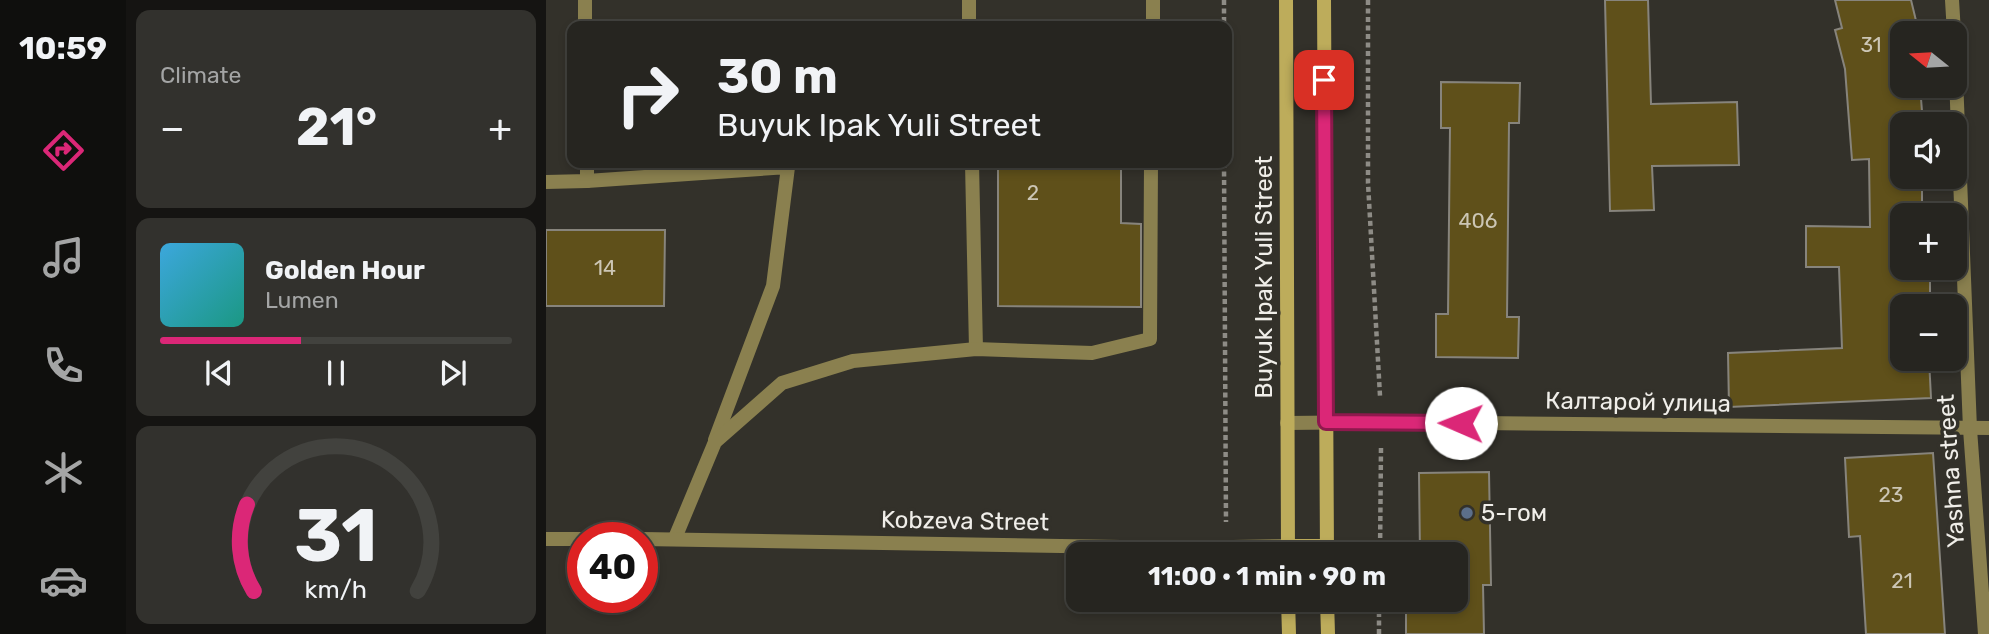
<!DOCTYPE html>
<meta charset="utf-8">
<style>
:root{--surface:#262520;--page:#32312d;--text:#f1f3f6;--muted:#a4a5a5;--line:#42423e;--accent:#db2777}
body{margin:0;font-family:Rubik,sans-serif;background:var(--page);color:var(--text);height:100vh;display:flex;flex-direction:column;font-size:26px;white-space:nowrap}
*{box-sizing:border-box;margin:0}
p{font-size:23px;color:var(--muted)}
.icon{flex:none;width:38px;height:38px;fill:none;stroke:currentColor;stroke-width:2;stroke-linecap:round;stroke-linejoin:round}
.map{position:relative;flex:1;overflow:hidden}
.sheet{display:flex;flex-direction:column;gap:10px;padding:10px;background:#151412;width:420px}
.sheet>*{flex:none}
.top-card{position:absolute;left:21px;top:21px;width:665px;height:147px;border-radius:14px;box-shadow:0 4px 10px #0003,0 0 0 2px var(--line);background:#262520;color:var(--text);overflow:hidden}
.needle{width:46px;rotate:288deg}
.buttons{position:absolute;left:1344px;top:21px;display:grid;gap:14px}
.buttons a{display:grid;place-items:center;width:77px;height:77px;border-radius:14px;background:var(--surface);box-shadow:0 4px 10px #0003,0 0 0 2px var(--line);font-size:35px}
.speed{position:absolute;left:21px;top:522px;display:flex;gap:14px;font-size:35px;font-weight:700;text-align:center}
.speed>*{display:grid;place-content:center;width:91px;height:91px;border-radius:50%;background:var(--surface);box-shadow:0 4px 10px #0003,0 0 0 2px var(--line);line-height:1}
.speed .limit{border:10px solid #d22;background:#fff;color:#111}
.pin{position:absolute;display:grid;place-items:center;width:60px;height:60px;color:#fff;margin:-30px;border-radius:14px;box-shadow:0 4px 10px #0006}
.me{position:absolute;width:77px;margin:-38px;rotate:271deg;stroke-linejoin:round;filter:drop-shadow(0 0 5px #0008)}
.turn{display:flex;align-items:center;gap:24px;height:147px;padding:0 35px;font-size:32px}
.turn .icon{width:91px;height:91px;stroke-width:2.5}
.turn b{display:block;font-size:49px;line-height:60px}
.big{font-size:52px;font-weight:700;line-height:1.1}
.sheet .widget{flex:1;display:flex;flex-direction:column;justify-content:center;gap:10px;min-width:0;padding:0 24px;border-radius:14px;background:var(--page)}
.sheet .dial{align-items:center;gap:0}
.dial svg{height:182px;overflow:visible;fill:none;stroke:var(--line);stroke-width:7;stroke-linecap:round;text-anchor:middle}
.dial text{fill:var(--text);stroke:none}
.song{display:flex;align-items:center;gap:21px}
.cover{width:84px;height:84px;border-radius:10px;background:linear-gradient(135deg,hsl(200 70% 55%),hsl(170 70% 35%))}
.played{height:7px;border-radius:4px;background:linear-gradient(90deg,var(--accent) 40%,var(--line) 40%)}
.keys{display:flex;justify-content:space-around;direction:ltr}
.heat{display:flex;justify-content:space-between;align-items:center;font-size:38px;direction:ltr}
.trip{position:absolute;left:520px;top:542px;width:402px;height:70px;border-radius:14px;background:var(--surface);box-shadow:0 4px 10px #0003,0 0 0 2px var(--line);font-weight:700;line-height:70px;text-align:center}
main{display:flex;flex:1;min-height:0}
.tabs{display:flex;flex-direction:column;width:126px;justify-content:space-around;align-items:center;background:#0f0f0d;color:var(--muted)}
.tabs .icon{width:49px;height:49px}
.tabs .on{color:var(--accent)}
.tabs b{font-size:32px;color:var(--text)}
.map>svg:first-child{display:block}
.building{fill:#5f501a;stroke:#87847c;stroke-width:2}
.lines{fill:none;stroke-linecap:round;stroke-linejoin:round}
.path{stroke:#8e8c86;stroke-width:4.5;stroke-dasharray:5 3.5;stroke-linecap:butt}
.service{stroke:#8a804f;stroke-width:14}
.minor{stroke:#8a804f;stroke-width:14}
.tertiary{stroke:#8a804f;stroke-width:14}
.secondary{stroke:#bdac5b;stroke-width:14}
.route-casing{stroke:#8e194d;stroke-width:18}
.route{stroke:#db2777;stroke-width:12}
.service-dot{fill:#5c6f8a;stroke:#33312a;stroke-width:2.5}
.labels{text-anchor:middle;stroke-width:7;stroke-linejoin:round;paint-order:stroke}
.number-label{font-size:21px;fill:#ccc6b5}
.street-label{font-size:24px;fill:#f0eee9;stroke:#33312a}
.poi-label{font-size:24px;fill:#f0eee9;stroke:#33312a;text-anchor:start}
</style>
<main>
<nav class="tabs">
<b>10:59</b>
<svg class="icon on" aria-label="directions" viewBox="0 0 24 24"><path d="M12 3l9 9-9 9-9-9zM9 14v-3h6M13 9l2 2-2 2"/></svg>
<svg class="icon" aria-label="music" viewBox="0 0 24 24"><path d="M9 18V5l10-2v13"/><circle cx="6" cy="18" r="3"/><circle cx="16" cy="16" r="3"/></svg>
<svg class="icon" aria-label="phone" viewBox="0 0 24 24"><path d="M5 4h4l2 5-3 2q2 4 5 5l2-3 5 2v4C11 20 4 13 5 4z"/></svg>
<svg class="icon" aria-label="climate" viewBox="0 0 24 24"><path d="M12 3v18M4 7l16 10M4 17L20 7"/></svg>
<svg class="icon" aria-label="car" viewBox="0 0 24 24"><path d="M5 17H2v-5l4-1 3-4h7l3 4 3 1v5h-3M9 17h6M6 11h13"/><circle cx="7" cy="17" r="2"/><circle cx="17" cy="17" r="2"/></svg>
</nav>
<section class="sheet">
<div class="widget"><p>Climate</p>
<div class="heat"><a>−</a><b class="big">21°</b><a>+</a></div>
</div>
<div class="widget">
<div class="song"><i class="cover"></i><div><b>Golden Hour</b><p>Lumen</p></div></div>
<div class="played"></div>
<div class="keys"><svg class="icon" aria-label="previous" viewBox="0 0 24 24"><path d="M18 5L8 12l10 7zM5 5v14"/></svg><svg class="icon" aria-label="pause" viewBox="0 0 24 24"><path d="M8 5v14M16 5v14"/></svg><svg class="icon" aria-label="next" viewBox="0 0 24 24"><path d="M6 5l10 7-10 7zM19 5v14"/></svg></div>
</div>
<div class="widget dial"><svg viewBox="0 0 100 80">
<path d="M14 69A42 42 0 1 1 86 69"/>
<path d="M14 69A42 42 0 0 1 11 31" stroke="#db2777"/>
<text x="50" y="56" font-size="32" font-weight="700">31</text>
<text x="50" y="72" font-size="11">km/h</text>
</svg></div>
</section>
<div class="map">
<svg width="1443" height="634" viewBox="0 0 1443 634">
<rect width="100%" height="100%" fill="#33312a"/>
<g class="building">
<path d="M1059 0H1102L1105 104 1191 102 1193 165 1106 166 1108 210 1064 211Z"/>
<path d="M1289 0H1365L1373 33H1356V86H1374L1377 124H1356V177H1376V215H1356V268H1384V302H1356V359H1383L1385 398 1183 407 1182 353 1296 348 1293 267H1260V226L1324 227 1323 159 1306 160 1299 69 1289 30 1296 28Z"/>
<path d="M895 82 974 83 973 123H963L961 317H973L972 358 890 357V314H902L904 128H895Z"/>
<path d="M452 163H575V223L595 224V307L452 306Z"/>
<path d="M0 230H119L118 306H0Z"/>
<path d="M1387 453 1399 634H1320L1314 536 1303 537 1299 458Z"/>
<path d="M943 472 945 585H937L938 634H860V600H910V555H874L873 473Z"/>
</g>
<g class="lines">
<g class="path">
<path d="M678 0V26"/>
<path d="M822 0V183L834 396"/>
<path d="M678 163 680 522"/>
<path d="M834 555 835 447"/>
<path d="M833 634V600"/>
</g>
<g class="service">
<path d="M39 0V26"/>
<path d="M423 0V26"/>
<path d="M607 26V0"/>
<path d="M41 163V181"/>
<path d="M426 163 430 349"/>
<path d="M0 182 41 181 242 167 227 286 169 440"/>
<path d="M129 538 169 442 236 383 307 361 430 349 546 353 604 339 605 163"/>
</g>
<g class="minor">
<path d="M1406 0 1408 33"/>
<path d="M1409 53 1424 429 1439 634"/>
</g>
<g class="tertiary">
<path d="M741 423 835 422 1443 428"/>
<path d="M0 539H37"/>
<path d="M96 539 635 548 742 546"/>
</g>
<g class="secondary">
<path d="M740 0 742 555"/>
<path d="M778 0 781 555"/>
<path d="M742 546H781"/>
<path d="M742 600 743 634"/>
<path d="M781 600 782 634"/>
</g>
</g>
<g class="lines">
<g class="route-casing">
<path id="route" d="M778 80 780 422 915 423"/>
</g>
<use href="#route" class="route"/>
</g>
<circle class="service-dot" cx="921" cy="513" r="7"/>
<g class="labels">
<g class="number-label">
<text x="1325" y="52">31</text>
<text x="487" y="200">2</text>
<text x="932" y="228">406</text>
<text x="59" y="275">14</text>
<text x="1345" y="502">23</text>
<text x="1356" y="588">21</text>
</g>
<g class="street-label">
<text transform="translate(718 277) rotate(-90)" y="8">Buyuk Ipak Yuli Street</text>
<text transform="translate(1092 402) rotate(1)" y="8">Калтарой улица</text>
<text transform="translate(1405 471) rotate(-94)" y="8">Yashna street</text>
<text transform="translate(419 521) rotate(1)" y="8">Kobzeva Street</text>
</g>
<g class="poi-label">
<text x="935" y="521">5-гом</text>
</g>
</g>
</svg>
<div class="buttons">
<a><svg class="needle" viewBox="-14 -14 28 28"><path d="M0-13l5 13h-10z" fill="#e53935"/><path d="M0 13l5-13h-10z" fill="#a4a5a5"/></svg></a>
<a><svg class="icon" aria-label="sound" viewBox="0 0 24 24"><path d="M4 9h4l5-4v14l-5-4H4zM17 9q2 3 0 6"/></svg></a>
<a>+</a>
<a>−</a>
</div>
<div class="speed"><div class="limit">40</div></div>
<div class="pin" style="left:778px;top:80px;background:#d93025"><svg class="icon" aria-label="arrive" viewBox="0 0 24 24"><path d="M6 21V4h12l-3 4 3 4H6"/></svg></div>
<svg class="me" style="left:915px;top:423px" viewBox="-20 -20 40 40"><circle r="19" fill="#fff"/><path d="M0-13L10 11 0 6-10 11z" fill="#db2777"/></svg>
<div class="trip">11:00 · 1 min · 90 m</div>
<div class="top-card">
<div class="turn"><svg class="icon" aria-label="right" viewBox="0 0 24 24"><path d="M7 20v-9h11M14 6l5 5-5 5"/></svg><div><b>30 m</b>Buyuk Ipak Yuli Street</div></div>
</div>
</div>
</main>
